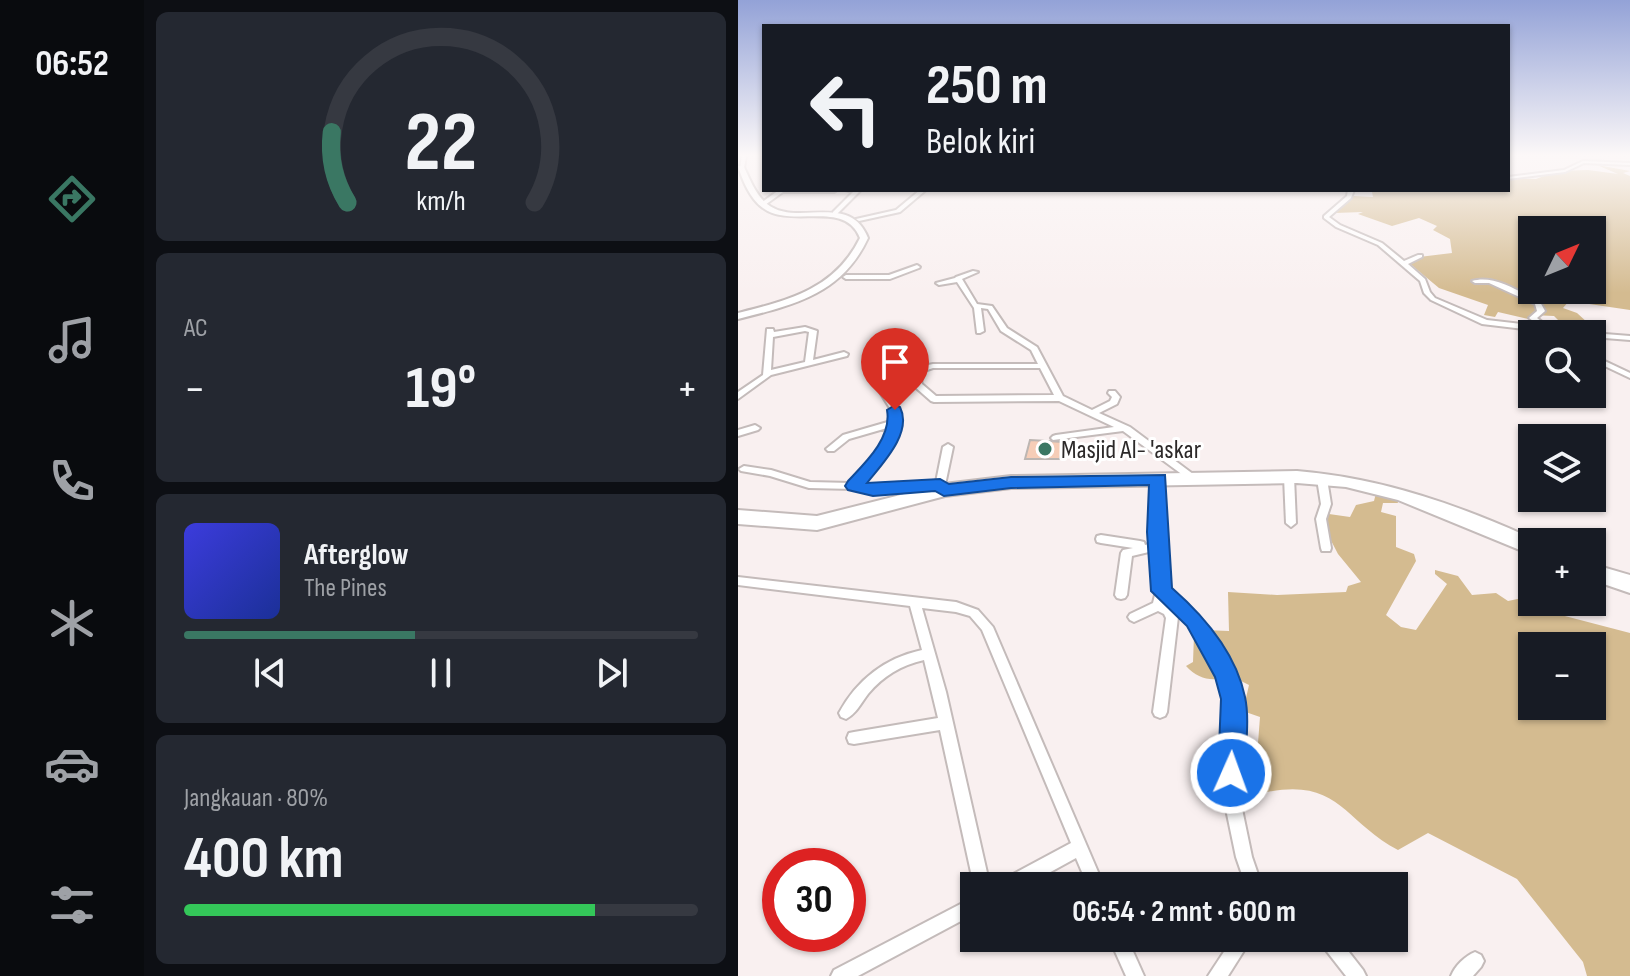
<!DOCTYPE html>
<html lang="id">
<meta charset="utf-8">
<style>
:root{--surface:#171b24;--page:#242831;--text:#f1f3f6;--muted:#9ea1a6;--line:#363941;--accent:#3a7763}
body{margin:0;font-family:"Sofia Sans Condensed",sans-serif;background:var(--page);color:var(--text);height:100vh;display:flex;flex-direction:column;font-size:30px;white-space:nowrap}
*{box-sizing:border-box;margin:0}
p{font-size:26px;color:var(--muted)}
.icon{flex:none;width:44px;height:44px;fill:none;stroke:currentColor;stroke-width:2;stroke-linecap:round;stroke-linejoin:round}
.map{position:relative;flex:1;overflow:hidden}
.sheet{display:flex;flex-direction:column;gap:12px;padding:12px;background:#0d0f14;width:594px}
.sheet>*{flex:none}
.hud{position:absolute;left:24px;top:24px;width:748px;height:168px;border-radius:0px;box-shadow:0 2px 6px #0004;background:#171b24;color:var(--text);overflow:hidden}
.needle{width:52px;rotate:47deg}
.buttons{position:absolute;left:780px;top:216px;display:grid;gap:16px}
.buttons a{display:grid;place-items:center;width:88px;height:88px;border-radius:0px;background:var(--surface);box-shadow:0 2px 6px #0004;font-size:40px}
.speed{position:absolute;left:24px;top:848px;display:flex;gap:16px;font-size:40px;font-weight:700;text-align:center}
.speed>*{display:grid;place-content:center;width:104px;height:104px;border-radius:50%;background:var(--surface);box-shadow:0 2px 6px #0004;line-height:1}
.speed .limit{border:12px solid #d22;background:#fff;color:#111}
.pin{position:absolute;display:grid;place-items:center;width:68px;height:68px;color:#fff;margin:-82px -34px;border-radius:50% 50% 50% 0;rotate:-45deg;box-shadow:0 0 8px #0007}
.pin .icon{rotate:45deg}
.me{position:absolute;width:88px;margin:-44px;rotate:2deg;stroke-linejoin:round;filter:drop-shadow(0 0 6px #0008)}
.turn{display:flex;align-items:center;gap:28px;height:168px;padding:0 32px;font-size:36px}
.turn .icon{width:104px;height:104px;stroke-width:2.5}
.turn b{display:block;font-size:56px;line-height:68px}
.big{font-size:60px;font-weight:700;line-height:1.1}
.sheet .card{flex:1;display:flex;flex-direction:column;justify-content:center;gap:12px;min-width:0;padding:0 28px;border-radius:12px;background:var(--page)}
.sheet .dial{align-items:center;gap:0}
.dial svg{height:208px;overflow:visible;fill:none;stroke:var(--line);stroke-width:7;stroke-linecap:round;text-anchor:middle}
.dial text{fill:var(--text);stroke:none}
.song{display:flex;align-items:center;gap:24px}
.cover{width:96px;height:96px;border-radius:12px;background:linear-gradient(135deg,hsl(240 70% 55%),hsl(230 70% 35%))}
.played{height:8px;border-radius:4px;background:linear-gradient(90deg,var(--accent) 45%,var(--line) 45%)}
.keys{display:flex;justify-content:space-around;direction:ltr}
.heat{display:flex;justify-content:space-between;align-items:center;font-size:44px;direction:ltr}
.charge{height:12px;border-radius:6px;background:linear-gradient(90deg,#34c759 80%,var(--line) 0)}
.trip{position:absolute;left:222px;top:872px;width:448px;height:80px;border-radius:0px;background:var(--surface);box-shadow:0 2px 6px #0004;font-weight:700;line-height:80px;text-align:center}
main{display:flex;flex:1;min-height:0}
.tab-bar{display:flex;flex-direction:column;width:144px;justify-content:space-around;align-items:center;background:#090b0e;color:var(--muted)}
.tab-bar .icon{width:56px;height:56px}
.tab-bar .active{color:var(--accent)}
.tab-bar b{font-size:36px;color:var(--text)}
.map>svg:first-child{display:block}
.green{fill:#d4bb90;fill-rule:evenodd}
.building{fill:#f6cdb7;stroke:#bdb6b2;stroke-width:2}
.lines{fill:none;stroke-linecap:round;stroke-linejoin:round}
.street-casing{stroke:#c4bbba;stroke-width:4}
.secondary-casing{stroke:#c4bbba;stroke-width:4}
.highway-casing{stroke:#c4bbba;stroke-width:4}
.street{fill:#fff;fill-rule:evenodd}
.secondary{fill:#fff;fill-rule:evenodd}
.highway{fill:#fff;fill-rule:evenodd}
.route{fill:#1a73e8;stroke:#114b97;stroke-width:2}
.poi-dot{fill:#3a7763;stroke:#fff;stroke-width:3}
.labels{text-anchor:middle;stroke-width:6;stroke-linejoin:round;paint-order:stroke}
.poi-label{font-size:26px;fill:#2c2929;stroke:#fff;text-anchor:start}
</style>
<main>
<nav class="tab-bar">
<b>06:52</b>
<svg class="icon active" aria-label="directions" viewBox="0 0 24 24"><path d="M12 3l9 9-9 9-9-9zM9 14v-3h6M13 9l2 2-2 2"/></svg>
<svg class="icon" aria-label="music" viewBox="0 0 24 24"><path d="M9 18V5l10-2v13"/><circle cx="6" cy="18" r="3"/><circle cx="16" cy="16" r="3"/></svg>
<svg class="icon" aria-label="phone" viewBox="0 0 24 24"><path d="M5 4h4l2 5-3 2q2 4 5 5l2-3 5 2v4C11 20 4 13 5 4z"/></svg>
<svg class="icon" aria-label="climate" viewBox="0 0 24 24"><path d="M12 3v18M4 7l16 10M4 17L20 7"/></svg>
<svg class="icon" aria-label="car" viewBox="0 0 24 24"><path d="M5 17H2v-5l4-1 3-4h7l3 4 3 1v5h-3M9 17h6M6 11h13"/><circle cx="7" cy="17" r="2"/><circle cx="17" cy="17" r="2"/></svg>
<svg class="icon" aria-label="filters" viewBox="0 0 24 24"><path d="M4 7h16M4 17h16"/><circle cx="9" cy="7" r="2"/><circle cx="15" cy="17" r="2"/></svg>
</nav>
<section class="sheet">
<div class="card dial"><svg viewBox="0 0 100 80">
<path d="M14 69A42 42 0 1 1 86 69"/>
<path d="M14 69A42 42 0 0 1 8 42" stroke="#3a7763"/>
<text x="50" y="56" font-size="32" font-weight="700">22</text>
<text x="50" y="72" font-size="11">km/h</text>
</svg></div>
<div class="card"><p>AC</p>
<div class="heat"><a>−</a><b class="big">19°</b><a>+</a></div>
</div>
<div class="card">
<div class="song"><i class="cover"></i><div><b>Afterglow</b><p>The Pines</p></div></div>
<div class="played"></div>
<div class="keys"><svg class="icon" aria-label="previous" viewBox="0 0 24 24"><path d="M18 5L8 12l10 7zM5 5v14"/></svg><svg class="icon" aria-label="pause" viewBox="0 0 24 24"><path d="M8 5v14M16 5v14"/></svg><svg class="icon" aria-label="next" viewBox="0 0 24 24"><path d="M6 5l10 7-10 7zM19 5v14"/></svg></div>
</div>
<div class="card"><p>Jangkauan · 80%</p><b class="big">400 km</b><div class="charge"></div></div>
</section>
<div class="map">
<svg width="892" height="976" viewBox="0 0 892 976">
<rect width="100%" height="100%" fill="#f9f0f0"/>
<g class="green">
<path d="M859 165 892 171 885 173 892 176V310L831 301 825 308 839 313 850 323V328L838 327 836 321 820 320 816 316 794 315V320L760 312 757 317 746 315 750 305 701 288 671 263 681 257 714 253 712 239 695 230 699 226 681 218 654 226 620 214 625 212 596 213 615 196 635 197 634 192 625 190H770V178L798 179 819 171 850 170 880 174ZM794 230H854V290H794Z"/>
<path d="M639 489 657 494 660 503H645L643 512 658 516V547L676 554 678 561 648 615 663 627 678 630 709 584 697 574V570L720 576 734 595 758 593 770 601 794 596V602L818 603 823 615 892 633V976H849L845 962 779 879 690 833 660 850C604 820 601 776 524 793L519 756 522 717 499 709 498 698H508L511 685 493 676C475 682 461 680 448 666L455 662 456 635 465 630 491 631 490 592 539 595 608 592 610 586 623 582 600 554 586 527 591 514 612 517 618 505 636 501ZM794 646H854V706H794Z"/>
</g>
<path class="building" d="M292 440 326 442 322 459H287Z"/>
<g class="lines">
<g class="street-casing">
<g id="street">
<path d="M4 156H8L6 168 4 169 2 168Z"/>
<path d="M845 161 892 163V165L846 163 827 172 770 179V177L826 170Z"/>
<path d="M41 190H99L96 192H45L27 205H23V203Z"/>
<path d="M107 190 122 191 99 214H95V212L115 192Z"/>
<path d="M182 190H188L162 212 121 221 118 219 158 210Z"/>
<path d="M610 190H616L613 198 591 217 602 225 644 243 666 261 680 255H684V257L670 264 687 279 692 292 697 298 749 320 802 326 791 318 799 311 797 304 751 283H737L734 281C756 274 782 292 802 302L807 311 799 318 812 328 846 332 850 334H828L744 324 693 300 686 293 682 281 640 245 598 227 586 218V216L609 196Z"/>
<path d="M179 265 182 267 181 268 152 279H108L105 277 108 275H151Z"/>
<path d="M235 271 240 272 224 279 239 304 254 306 269 328 299 347 325 396 354 410 372 401 374 397 370 393 371 391H377L382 397 379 404 361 413 392 427 459 477 461 479 459 481H453L385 431 315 440 313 438 315 436 318 435 376 427 321 401 196 402 193 401 177 387 174 377 180 367 195 364H300L293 350 263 331 250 309 243 308 246 331 242 333H239L236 308 219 282 201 285 198 283 217 278 218 277ZM195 368H302L316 395 198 396 184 384 182 377 186 371Z"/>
<path d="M67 327 79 331 75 360 106 352 110 354 109 356 33 375 0 399V392L25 375 29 329H35L36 332ZM67 331 71 332 67 362 33 370 35 337Z"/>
<path d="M854 333 892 336V340L854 337V334H851Z"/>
<path d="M854 355 892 373V378L854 360Z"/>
<path d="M144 386 147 387 161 410V423L158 425 150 452 123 484 135 487 198 482 205 447 210 444 215 447 207 485 211 490 210 492H202L199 488 135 493 116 489 71 488 32 476 3 471 1 469 6 466 33 470 72 482 113 483 141 451 149 428 111 439 96 451H90L88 449 105 435 153 421V410L140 389Z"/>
<path d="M17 425 22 428 20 430 0 436V430Z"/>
<path d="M551 474 556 477 558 523 553 527 548 523 546 477Z"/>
<path d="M420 476 425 479 424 532 430 589 460 617 496 675 502 699 500 773 504 809 514 857 524 886H508L498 857 488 809 486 773 488 699 483 676 452 623 427 601V604L434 608 440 617 429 712 427 716 422 718 417 716 415 712 428 618 426 614 420 611 396 622 392 620 390 617 392 614 415 603 418 591 415 551 394 556 389 595 387 598 383 599 379 598 377 595 383 553 385 550 395 548 363 543 359 542 358 539 359 536 363 535 402 541 406 542 407 545 415 543V479Z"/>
<path d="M584 476 589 479 593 504 588 519 593 548 592 551H584L583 548 578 519 583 504 579 479Z"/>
<path d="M0 577 218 602 240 610 255 627 366 886H350L338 858 287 886H262L264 880 333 843 244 630 232 616 218 612 184 608 208 692 252 886H236L202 730 116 744 111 743 109 738 111 733 116 732 200 718 186 660C163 665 145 676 130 694 123 703 118 714 108 719L103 717 101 713C119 680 147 658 184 650L172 606 0 585Z"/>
<path d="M236 897V914L120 976H93L96 970Z"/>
<path d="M371 938H389L406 976H388Z"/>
<path d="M495 938H514L490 976H470Z"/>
<path d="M580 938H600L625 970 628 976H608L583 944Z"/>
<path d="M737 952 743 955 746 961 743 967 735 976H713C717 966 727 956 737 952Z"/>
</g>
</g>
<g class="secondary-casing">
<path id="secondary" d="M0 166 6 167C12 180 18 195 29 204 59 228 111 191 130 238 104 294 56 305 0 319V313C51 300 97 289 122 238 107 199 53 229 25 208 12 199 4 179 0 166Z"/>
</g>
<g class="highway-casing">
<g id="highway">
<path d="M559 471C645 478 724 506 802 542H794V555L660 500 608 487 559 483 273 488 207 496 79 530 0 524V510L79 516 206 484 273 476Z"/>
<path d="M854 564 892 575V593L854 580Z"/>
</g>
</g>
<use href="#street" class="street"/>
<use href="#secondary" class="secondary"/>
<use href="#highway" class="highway"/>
</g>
<linearGradient id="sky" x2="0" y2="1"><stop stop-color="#93a2d7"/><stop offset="0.53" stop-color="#fcf8f8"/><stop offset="1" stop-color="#fcf8f8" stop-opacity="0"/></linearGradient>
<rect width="892" height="293" fill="url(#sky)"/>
<path class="route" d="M157 405 162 407C175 433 144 464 129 483L202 479 211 484 273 477 427 475 434 588C466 616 498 653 507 697 512 720 507 749 507 773L503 782 493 785 484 782 480 773 483 699 477 677 449 626 413 591 409 532 411 485 273 488 206 496 197 491 135 496 110 490 107 486 110 481C127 463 154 438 149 410Z"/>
<circle class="poi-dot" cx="307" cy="449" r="8"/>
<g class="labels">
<g class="poi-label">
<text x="323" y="458">Masjid Al- 'askar</text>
</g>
</g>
</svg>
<div class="buttons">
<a><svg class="needle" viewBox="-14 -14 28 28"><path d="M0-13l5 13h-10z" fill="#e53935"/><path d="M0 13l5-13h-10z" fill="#9ea1a6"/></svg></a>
<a><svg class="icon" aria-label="search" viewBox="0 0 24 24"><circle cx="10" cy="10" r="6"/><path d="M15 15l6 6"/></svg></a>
<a><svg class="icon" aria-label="layers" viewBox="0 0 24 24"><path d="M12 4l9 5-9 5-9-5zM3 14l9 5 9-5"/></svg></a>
<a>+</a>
<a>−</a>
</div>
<div class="speed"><div class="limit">30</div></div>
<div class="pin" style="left:157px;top:410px;background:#d93025"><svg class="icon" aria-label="arrive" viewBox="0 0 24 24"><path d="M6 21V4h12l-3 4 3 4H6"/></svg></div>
<svg class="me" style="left:493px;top:773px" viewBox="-20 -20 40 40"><circle r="17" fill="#1a73e8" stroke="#fff" stroke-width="3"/><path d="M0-11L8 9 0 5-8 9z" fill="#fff"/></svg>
<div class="trip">06:54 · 2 mnt · 600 m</div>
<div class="hud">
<div class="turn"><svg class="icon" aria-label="left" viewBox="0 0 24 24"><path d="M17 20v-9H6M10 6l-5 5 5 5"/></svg><div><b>250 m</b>Belok kiri</div></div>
</div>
</div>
</main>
